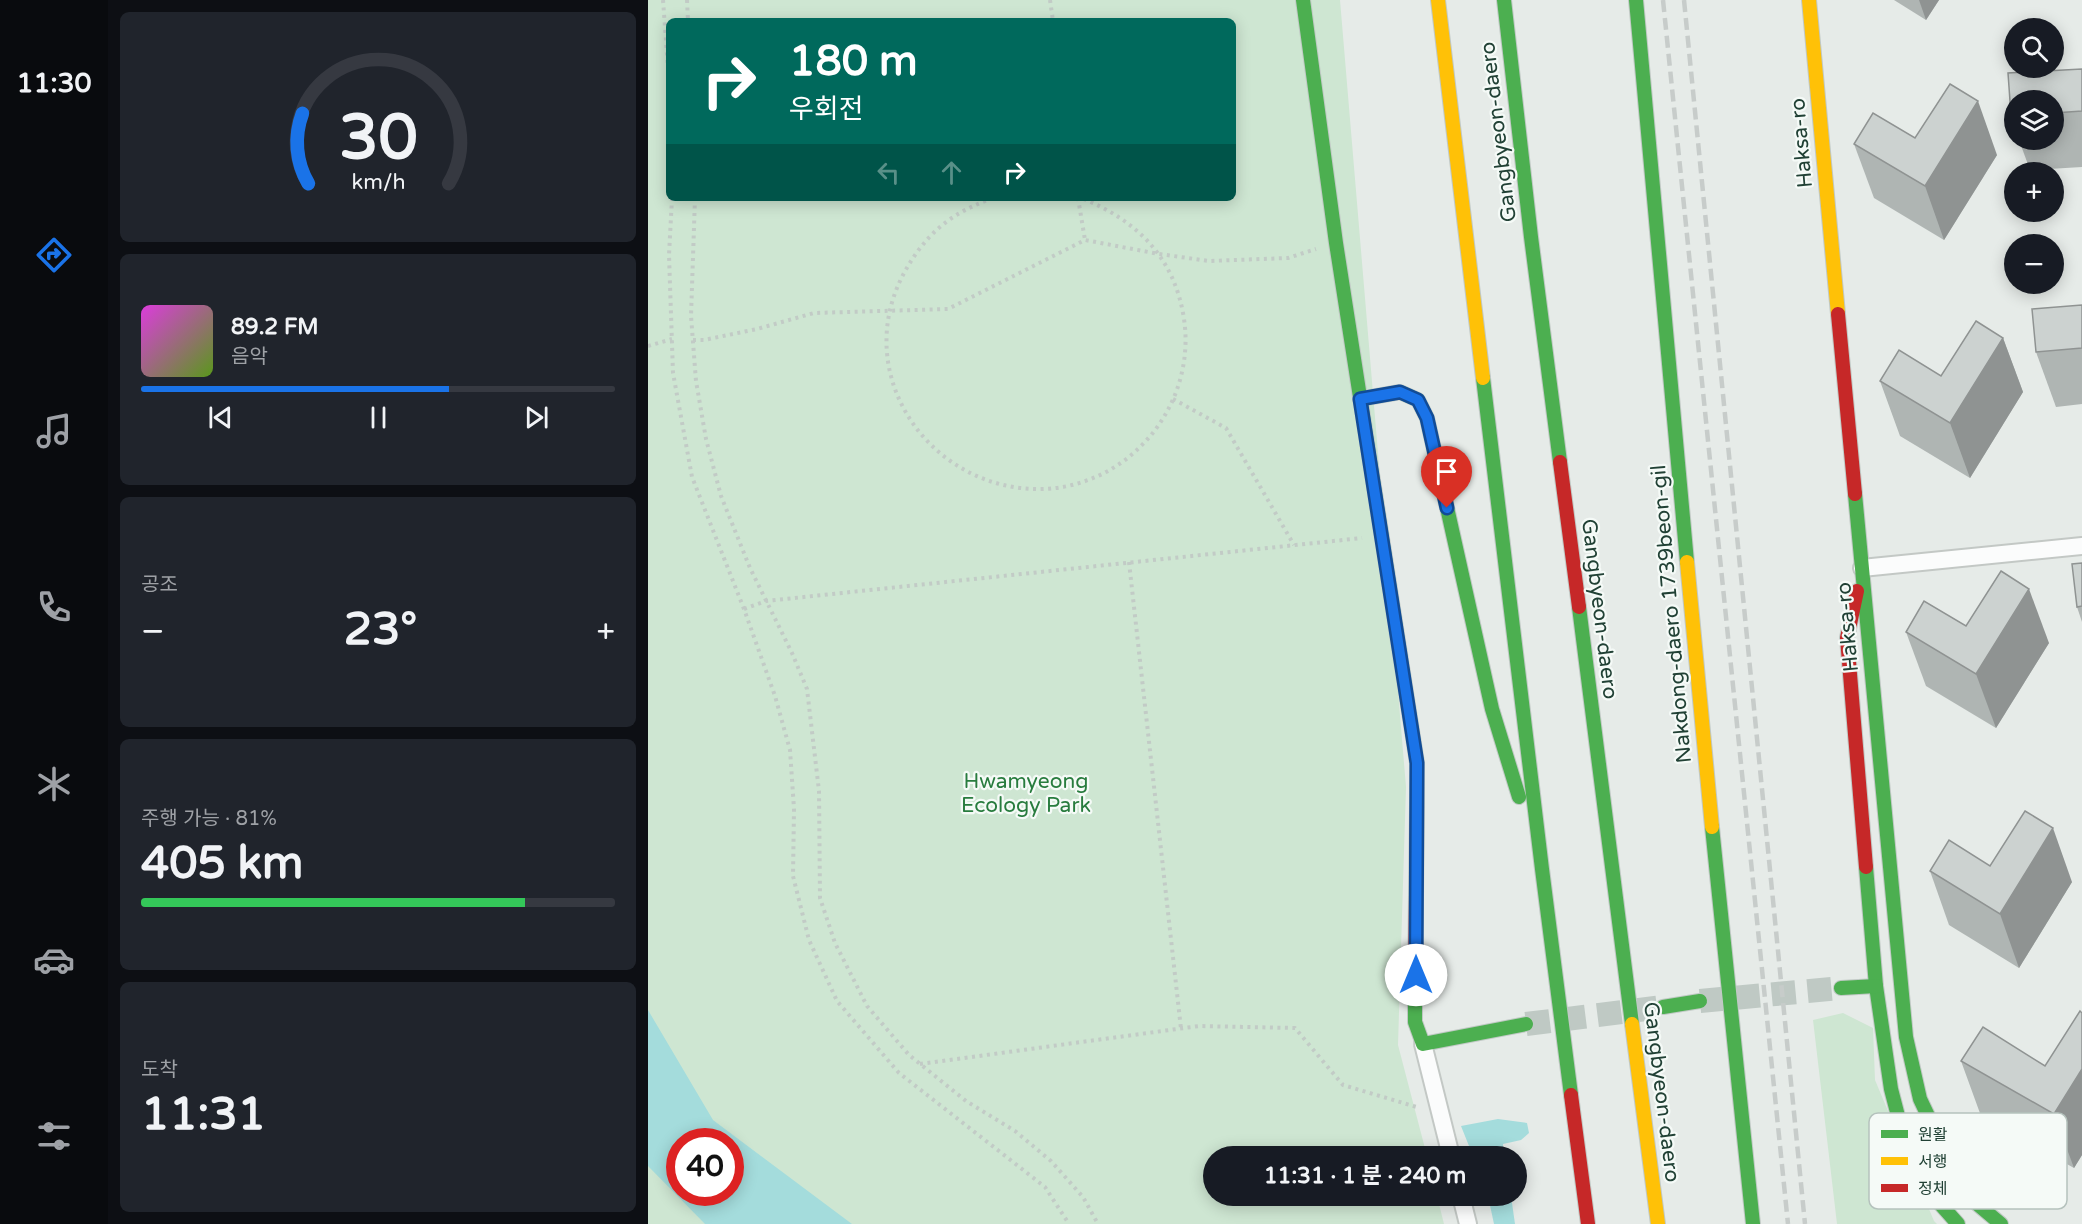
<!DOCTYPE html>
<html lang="ko">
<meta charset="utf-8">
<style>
:root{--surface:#171b24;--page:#20242c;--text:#f1f3f6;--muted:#9ea1a6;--line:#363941;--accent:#1a73e8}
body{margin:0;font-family:"Varela Round","Noto Sans KR",sans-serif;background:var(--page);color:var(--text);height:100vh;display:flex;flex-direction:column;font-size:22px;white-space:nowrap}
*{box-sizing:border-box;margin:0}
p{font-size:20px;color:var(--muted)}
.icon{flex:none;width:33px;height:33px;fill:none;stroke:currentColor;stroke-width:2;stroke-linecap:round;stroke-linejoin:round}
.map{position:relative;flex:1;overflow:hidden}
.drawer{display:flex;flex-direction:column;gap:12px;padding:12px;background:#0d0f14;width:540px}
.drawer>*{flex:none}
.top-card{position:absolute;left:18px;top:18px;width:570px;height:183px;border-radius:9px;box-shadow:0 3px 15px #0003;background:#00695c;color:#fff;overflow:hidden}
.tools{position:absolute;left:1356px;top:18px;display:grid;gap:12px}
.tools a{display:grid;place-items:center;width:60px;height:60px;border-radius:50%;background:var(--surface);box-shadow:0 3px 15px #0003;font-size:30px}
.speed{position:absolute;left:18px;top:1128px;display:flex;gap:12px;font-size:30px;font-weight:700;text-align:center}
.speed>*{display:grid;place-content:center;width:78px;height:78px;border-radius:50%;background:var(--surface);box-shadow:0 3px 15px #0003;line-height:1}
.speed .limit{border:9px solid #d22;background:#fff;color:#111}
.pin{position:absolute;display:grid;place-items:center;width:51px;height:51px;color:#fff;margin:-62px -26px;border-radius:50% 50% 50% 0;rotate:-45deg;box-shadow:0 0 6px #0007}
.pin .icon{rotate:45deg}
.me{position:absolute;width:66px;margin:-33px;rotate:0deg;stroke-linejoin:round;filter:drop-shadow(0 0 4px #0008)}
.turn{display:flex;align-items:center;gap:21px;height:126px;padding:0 24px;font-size:27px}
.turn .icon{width:78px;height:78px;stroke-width:2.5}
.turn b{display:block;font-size:42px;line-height:51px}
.lanes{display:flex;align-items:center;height:57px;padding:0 24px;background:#0003;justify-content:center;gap:30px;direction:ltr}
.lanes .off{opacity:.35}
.big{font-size:45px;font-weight:700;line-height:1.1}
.drawer .tile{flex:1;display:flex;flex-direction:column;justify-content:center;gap:9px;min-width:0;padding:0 21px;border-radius:9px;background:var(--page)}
.drawer .dial{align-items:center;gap:0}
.dial svg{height:156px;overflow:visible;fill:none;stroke:var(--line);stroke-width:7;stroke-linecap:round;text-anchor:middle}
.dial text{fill:var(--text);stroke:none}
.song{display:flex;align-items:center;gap:18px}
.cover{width:72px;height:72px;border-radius:9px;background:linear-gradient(135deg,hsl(300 70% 55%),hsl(90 70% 35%))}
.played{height:6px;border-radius:3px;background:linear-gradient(90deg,var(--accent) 65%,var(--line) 65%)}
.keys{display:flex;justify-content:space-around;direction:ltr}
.heat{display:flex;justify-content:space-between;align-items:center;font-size:33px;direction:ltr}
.charge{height:9px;border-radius:4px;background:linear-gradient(90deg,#34c759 81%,var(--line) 0)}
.trip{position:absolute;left:555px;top:1146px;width:324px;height:60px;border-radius:30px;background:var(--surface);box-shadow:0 3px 15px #0003;font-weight:700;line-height:60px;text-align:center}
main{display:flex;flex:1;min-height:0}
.dock{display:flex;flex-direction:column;width:108px;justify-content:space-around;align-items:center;background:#090b0e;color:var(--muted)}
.dock .icon{width:42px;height:42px}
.dock .selected{color:var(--accent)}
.dock b{font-size:27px;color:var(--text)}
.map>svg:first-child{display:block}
.green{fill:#cee6d2;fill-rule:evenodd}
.water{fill:#a4dcdc;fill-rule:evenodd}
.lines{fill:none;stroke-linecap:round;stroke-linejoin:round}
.secondary-tunnel{stroke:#bfc9c4;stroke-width:24;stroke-dasharray:24 12;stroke-linecap:butt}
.street-casing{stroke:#c3c8c5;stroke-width:20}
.fast-casing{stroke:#c1c9c5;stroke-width:16}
.slow-casing{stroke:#c1c9c5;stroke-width:16}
.jam-casing{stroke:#c1c9c5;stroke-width:16}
.path{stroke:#c2cbc6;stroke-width:4;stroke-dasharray:3 4.5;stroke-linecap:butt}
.street{stroke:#fbfcfc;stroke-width:16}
.fast{stroke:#4caf50;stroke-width:14}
.slow{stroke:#ffc107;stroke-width:14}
.jam{stroke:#c62828;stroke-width:14}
.rail{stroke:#c7ccca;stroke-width:4.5;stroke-dasharray:12 6;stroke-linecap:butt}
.wall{fill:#afb5b3}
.shaded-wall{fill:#8f9392}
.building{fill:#ccd2d0;stroke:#8f9392;stroke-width:1.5}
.route-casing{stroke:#114b97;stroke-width:15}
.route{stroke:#1a73e8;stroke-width:10}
.labels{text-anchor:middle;stroke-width:4.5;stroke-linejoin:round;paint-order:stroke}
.street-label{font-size:21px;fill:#214135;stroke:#f5faf7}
.park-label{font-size:21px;fill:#287c3e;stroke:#f5faf7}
.key{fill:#f5faf7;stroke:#b5c2bd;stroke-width:1.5}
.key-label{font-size:16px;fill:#214135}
</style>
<main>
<nav class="dock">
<b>11:30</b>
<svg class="icon selected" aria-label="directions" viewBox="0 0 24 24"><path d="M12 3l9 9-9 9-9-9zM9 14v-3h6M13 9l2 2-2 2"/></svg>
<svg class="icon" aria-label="music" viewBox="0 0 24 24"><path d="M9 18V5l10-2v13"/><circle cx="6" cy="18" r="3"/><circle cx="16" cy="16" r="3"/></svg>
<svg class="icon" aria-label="phone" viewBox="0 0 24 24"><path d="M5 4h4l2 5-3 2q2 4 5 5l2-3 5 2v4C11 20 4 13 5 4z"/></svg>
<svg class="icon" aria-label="climate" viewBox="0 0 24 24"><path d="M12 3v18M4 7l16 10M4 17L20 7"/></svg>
<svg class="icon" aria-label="car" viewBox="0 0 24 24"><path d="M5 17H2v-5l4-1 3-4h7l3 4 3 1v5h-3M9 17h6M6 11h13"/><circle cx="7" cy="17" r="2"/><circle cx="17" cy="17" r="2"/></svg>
<svg class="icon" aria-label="filters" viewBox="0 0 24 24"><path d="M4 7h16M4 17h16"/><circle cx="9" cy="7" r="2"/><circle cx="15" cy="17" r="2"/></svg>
</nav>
<section class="drawer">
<div class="tile dial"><svg viewBox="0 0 100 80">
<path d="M14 69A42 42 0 1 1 86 69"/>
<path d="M14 69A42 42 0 0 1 11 33" stroke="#1a73e8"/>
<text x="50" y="56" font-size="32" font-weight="700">30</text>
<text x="50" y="72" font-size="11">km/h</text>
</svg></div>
<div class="tile">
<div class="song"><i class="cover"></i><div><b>89.2 FM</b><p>음악</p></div></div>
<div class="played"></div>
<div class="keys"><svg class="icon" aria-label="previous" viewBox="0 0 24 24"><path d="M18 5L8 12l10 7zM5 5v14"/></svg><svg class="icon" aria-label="pause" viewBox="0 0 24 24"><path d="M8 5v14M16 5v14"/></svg><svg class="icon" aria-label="next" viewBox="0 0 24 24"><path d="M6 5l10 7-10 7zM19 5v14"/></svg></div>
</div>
<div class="tile"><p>공조</p>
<div class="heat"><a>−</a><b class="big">23°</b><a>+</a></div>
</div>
<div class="tile"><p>주행 가능 · 81%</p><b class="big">405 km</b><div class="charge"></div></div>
<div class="tile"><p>도착</p><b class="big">11:31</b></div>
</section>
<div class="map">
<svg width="1434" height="1224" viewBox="0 0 1434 1224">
<rect width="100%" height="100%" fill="#e6ebe8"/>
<g class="green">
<path d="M0 0H692L758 787 750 1045 779 1156H566V1196H789L796 1224H0ZM21 21H585V198H21ZM32 1142H82V1192H32Z"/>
<path d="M1195 1013 1225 1028 1227 1080 1286 1221 1289 1224H1189L1165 1020Z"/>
</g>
<g class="water">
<path d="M0 1010 65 1120 204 1224H57L0 1166ZM32 1142H82V1192H32Z"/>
<path d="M850 1119 879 1123 881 1133 873 1140 855 1144V1156H825L813 1126Z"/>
<path d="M840 1196H863L867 1224H846Z"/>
</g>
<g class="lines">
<g class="secondary-tunnel">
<path d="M1052 1001 1193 988"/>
<path d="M878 1024 1015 1007"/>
</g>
<g class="street-casing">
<g id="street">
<path d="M1214 568 1434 546"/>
<path d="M775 1044 803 1156"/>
<path d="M813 1196 820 1224"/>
</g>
</g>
<g class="fast-casing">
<g id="fast">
<path d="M655 0 688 243 769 763V805"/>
<path d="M856 0 883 237 912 462"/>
<path d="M988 0 1039 562"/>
<path d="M835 378 894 869 923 1095"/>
<path d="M712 399 752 392 770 400 779 418 844 709 871 797"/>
<path d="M1207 494 1258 1037 1272 1099 1300 1158 1328 1203 1353 1224"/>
<path d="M931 607 984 1024"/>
<path d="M1064 827 1105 1224"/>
<path d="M1218 867 1228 986 1243 1089 1258 1147 1278 1188 1310 1224"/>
<path d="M767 985V1022L775 1044 878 1024"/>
<path d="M1193 988 1228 986"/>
<path d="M1015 1007 1052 1001"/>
</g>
</g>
<g class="slow-casing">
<g id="slow">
<path d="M790 0 835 378"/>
<path d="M1161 0 1190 314"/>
<path d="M1039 562 1064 827"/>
<path d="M984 1024 1010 1224"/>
</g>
</g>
<g class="jam-casing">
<g id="jam">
<path d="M1190 314 1207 494"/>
<path d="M912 462 931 607"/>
<path d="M1209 591 1199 638 1218 867"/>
<path d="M767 985 769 805"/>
<path d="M923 1095 940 1224"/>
</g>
</g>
<g class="path">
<path d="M15 0 21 82"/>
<path d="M39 0 40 21"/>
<path d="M402 0 405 21"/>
<path d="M24 198 21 255 25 373 44 477 96 609 127 696 142 750 146 809 145 876 161 940 189 1001 251 1073 397 1187 421 1224"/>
<path d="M47 198 43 316 48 381 58 439 73 496 102 568 144 653 159 689 171 791 172 898 187 943 219 1006 261 1055 318 1101 367 1131 403 1161 435 1197 450 1224"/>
<path d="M345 198C329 204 315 210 301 220 281 234 266 254 255 275 202 377 284 492 395 489 431 488 467 472 492 447 526 414 543 366 536 319 527 258 489 220 433 198"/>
<path d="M430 198 437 240"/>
<path d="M45 340H56L109 329 166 313 300 309 437 240 511 254 561 261 640 258 668 249"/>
<path d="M0 346 24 339"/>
<path d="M525 399 578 428 646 545"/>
<path d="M481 562 533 1029"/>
<path d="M96 609 118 601 714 538"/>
<path d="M272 1064 551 1026 647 1028 695 1085 772 1108"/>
</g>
<use href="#street" class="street"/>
<use href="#fast" class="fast"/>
<use href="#slow" class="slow"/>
<use href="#jam" class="jam"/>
<g class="rail">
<path d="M1015 0 1140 1224"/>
<path d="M1036 0 1157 1224"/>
</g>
</g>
<g class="wall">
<path d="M1246 0H1291L1278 20Z"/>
<path d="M1434 69V167L1382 170 1371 140H1406V100H1366V126L1363 115 1360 73Z"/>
<path d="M1206 144 1349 155 1296 240 1226 198Z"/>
<path d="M1434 305V404L1408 407 1388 352Z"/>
<path d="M1355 338 1375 392 1322 478 1252 436 1232 381 1293 376Z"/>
<path d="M1434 563V622L1429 607Z"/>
<path d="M1318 626 1401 643 1348 728 1278 686 1258 632Z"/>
<path d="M1342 866 1424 882 1371 968 1301 925 1282 871Z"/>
<path d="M1434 1013V1155L1426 1168 1333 1116 1313 1061 1397 1066Z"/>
</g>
<g class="shaded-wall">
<path d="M1271 0H1291L1278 20Z"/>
<path d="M1330 101 1349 155 1296 240 1277 186Z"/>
<path d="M1355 338 1375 392 1322 478 1302 423Z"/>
<path d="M1381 589 1401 643 1348 728 1328 674Z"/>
<path d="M1405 828 1424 882 1371 968 1352 914Z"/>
<path d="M1434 1069V1155L1426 1168 1406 1114Z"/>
</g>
<g class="building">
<path d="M1434 69V111L1406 113V100H1366V115H1363L1360 73Z"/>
<path d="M1302 84 1330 101 1277 186 1206 144 1225 113 1267 138Z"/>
<path d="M1434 305V348L1388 352 1384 309Z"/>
<path d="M1328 321 1355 338 1302 423 1232 381 1251 350 1293 376Z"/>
<path d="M1434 563V606L1429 607 1424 564Z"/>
<path d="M1353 571 1381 589 1328 674 1258 632 1276 601 1318 626Z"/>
<path d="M1377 811 1405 828 1352 914 1282 871 1301 840 1342 866Z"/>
<path d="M1432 1011 1434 1013V1069L1406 1114 1313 1061 1335 1027 1397 1066Z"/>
</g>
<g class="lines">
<g class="route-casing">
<path id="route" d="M768 975 769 763 712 399 752 392 770 400 779 418 799 508"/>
</g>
<use href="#route" class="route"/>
</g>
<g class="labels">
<g class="street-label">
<text transform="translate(850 132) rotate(-97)" y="7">Gangbyeon-daero</text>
<text transform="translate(1153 143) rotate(-95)" y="7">Haksa-ro</text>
<text transform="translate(952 609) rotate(83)" y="7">Gangbyeon-daero</text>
<text transform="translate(1023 614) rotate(-95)" y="7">Nakdong-daero 1739beon-gil</text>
<text transform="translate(1199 627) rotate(-95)" y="7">Haksa-ro</text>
<text transform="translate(1014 1092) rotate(83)" y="7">Gangbyeon-daero</text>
</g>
<g class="park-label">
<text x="378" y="788">Hwamyeong<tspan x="378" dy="24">Ecology Park</tspan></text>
</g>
</g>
<rect x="1221" y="1113" width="198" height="96" rx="9" class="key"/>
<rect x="1233" y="1130" width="27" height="8" fill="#4caf50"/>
<rect x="1233" y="1157" width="27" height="8" fill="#ffc107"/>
<rect x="1233" y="1184" width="27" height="8" fill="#c62828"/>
<g class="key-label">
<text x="1270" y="1140">원활</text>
<text x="1270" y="1167">서행</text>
<text x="1270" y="1194">정체</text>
</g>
</svg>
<div class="tools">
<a><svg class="icon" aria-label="search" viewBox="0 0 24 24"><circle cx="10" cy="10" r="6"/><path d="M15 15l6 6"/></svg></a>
<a><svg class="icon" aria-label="layers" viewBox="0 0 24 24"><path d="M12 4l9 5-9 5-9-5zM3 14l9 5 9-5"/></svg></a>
<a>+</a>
<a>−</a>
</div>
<div class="speed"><div class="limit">40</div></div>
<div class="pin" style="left:799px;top:508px;background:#d93025"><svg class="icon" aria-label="arrive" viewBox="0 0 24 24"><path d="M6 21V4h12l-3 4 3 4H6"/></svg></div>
<svg class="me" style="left:768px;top:975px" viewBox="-20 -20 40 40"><circle r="19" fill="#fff"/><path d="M0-13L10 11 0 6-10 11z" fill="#1a73e8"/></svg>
<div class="trip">11:31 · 1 분 · 240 m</div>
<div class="top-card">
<div class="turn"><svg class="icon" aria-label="right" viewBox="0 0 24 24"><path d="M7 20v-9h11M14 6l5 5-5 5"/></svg><div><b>180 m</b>우회전</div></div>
<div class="lanes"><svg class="icon off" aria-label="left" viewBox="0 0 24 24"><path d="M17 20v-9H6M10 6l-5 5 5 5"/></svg><svg class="icon off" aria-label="ahead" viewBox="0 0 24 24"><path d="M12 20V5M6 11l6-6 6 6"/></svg><svg class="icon" aria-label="right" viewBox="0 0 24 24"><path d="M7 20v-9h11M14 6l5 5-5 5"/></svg></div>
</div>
</div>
</main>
